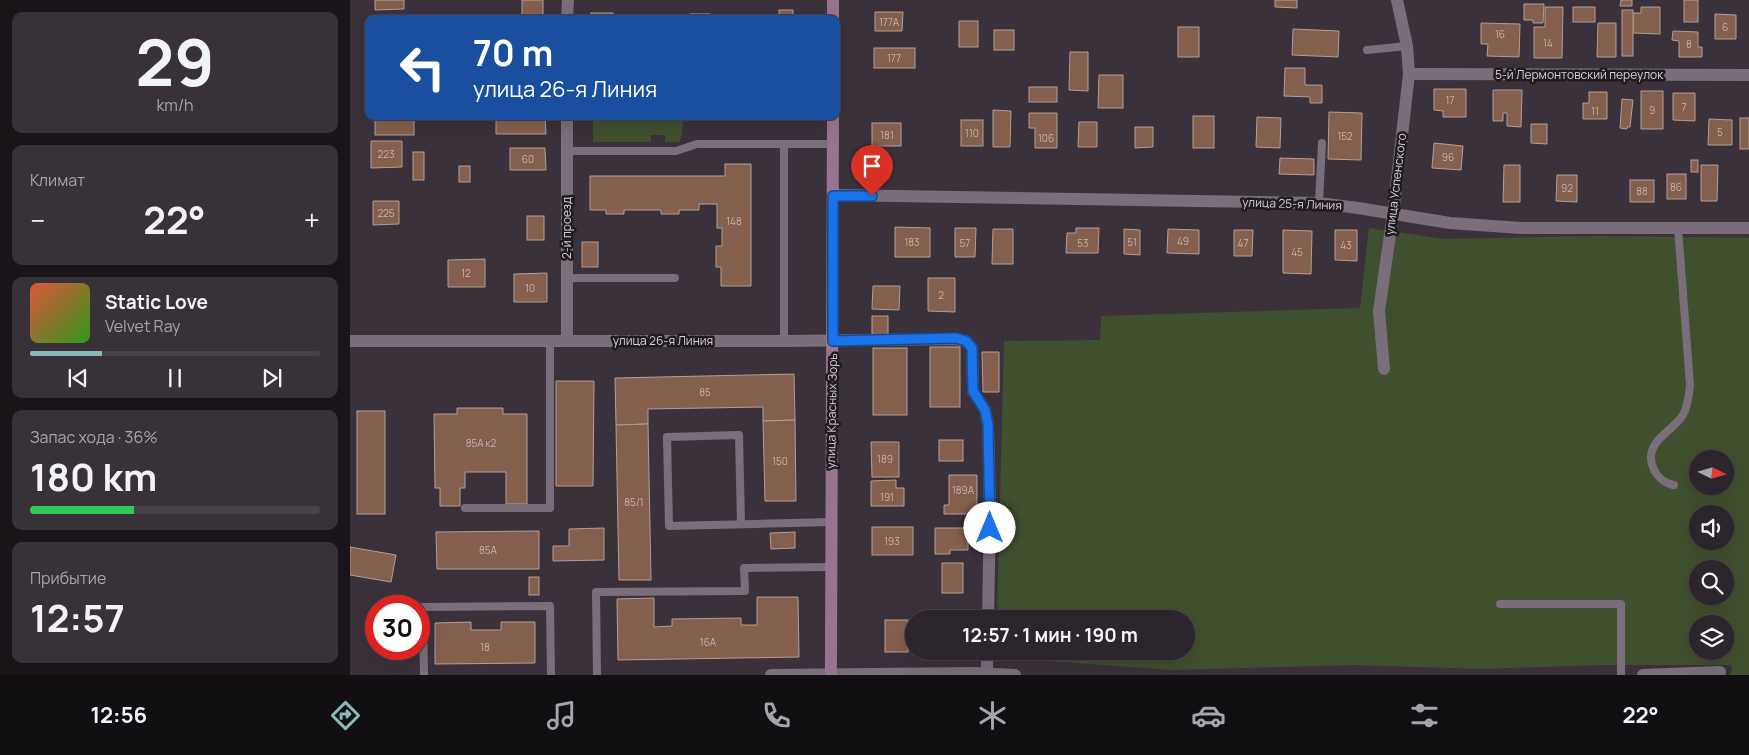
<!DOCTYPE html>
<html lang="ru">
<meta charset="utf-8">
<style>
:root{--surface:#2c252c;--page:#383138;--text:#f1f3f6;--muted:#a6a5a9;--line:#484248;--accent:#8bbbb9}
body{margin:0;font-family:Manrope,sans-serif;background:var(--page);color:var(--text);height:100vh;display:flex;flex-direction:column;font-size:19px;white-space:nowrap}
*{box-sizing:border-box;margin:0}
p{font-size:16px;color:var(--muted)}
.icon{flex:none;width:28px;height:28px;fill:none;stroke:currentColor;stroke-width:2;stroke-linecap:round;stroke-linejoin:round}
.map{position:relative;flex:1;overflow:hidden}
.panel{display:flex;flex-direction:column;gap:12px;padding:12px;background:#181418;width:350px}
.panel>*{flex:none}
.guide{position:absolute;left:15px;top:15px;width:475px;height:105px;border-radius:10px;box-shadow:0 5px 20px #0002,0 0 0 1px var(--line);background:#1a4fa0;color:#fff;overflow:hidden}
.needle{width:32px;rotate:95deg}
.buttons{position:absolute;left:1339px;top:450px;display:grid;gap:10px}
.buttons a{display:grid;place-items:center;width:45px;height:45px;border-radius:50%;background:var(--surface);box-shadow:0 5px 20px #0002,0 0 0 1px var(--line);font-size:25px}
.speed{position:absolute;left:15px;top:595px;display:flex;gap:10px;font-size:25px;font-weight:700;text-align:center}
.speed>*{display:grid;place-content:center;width:65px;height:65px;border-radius:50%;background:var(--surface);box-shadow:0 5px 20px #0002,0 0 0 1px var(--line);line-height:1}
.speed .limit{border:8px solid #d22;background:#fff;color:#111}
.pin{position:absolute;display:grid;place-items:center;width:42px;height:42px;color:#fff;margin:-51px -21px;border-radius:50% 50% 50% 0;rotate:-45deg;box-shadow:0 0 5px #0007}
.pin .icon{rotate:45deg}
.me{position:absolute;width:55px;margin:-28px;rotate:0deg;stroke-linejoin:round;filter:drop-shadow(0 0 4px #0008)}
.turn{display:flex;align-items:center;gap:18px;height:105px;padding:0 25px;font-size:22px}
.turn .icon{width:65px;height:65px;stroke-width:2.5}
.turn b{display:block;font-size:35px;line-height:42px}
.big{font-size:38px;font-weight:700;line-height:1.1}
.panel .card{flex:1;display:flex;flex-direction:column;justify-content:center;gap:8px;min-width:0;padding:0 18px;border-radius:10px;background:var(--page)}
.panel .dial{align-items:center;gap:0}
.dial b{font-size:65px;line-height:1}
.song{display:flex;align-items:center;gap:15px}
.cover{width:60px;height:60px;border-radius:8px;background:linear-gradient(135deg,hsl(10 70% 55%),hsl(110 70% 35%))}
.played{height:5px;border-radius:2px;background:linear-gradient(90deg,var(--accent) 25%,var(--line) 25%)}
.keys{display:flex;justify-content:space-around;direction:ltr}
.heat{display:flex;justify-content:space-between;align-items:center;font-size:28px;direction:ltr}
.charge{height:8px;border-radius:4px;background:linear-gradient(90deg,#34c759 36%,var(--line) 0)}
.trip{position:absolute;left:555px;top:610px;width:290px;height:50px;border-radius:25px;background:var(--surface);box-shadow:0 5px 20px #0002,0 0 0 1px var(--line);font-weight:700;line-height:50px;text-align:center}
.tabs{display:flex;height:80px;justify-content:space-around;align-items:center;background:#120f12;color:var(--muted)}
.tabs .icon{width:35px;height:35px}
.tabs .current{color:var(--accent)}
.tabs b{font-size:22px;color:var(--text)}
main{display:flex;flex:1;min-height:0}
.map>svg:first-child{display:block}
.green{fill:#404f2e;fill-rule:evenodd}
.building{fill:#855f4d;stroke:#b09f97}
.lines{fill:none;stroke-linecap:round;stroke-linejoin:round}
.lane{stroke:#796e7a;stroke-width:8}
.street{stroke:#796e7a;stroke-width:12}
.secondary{stroke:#987491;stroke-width:12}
.route-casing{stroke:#114b97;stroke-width:12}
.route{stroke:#1a73e8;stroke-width:9}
.labels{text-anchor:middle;stroke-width:5;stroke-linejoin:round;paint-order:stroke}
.number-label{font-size:10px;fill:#c2b4b4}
.street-label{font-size:12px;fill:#d7d1d7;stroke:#1f1b1f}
</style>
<main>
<section class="panel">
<div class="card dial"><b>29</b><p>km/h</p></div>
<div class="card"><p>Климат</p>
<div class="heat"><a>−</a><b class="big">22°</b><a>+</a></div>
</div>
<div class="card">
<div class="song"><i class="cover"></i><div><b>Static Love</b><p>Velvet Ray</p></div></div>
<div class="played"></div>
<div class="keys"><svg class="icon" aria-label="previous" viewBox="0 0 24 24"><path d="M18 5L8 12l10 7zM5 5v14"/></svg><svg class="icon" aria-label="pause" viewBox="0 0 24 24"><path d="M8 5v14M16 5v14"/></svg><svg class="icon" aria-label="next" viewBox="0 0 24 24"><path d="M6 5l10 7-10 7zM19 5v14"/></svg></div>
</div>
<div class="card"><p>Запас хода · 36%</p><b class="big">180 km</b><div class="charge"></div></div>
<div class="card"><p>Прибытие</p><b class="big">12:57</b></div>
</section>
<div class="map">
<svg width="1399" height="675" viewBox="0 0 1399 675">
<rect width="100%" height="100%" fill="#3b313b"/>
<g class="green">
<path d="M243 116H334L332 134 329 142H315V135H301V142H243Z"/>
<path d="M1019 228 1094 239 1248 236 1399 238V675H1379L1382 670 1381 665H1253L1132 669 1003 665 821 670 646 657V651H836V619H647L654 341 750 340 751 316 1010 308ZM1348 459H1375V486H1348ZM1348 514H1375V541H1348ZM1348 569H1375V596H1348ZM1348 624H1375V651H1348Z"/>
</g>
<g class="building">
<path d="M25 0H54V9L25 10Z"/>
<rect x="172" y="0" width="21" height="19"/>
<path d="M925 0H947V8L925 7Z"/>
<path d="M1271 0H1282V6H1270Z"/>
<rect x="1334" y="0" width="14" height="22"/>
<path d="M1174 4H1194L1193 23H1183V20H1174Z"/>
<path d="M1195 7H1213L1212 58H1184V27H1195Z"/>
<rect x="1223" y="7" width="22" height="15"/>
<path d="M1291 7H1310V34L1283 33V13H1291Z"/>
<rect x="429" y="10" width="14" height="9"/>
<rect x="1272" y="10" width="11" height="46"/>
<path d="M525 12H553L552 31H525Z"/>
<rect x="241" y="13" width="22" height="6"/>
<rect x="340" y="14" width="20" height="5"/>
<path d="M1365 14 1386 15V39H1365Z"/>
<rect x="609" y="21" width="19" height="26"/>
<path d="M1131 23 1170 24 1169 57 1137 56 1138 44H1131Z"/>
<path d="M1248 23H1266V57H1247Z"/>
<rect x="828" y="27" width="21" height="30"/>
<path d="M943 29 989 31 988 57 942 55Z"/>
<rect x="644" y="30" width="20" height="20"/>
<path d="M1323 31 1348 32V47H1352V57H1329V41L1322 40Z"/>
<rect x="524" y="48" width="41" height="20"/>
<path d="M720 52H738V91L719 90Z"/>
<path d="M935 68H955V85H972V103H960V97L934 96Z"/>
<path d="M749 75H773V108H748Z"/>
<rect x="679" y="87" width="28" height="15"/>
<path d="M1084 89H1116V117H1093V111L1084 110Z"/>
<path d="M1143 90H1172L1171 127 1157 126V113H1153V121H1143Z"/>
<rect x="1291" y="91" width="22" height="38"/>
<path d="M1239 92H1257V119H1233V103H1239Z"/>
<path d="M1323 93H1345V121L1323 120Z"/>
<path d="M1272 99 1283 100 1280 127H1277V129L1270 128Z"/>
<path d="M643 110 661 111 660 147H643Z"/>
<path d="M979 112 1012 113 1011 160 978 159Z"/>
<path d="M679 113H707V148H685V128H679Z"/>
<rect x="25" y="116" width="39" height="19"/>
<path d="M146 116H195L196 134H146Z"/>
<rect x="843" y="116" width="21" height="32"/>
<path d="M907 117 931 118 930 148 906 147Z"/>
<rect x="1390" y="118" width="9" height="31"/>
<path d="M1359 119 1382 120V145H1358Z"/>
<rect x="611" y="120" width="22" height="26"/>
<path d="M729 122H747V147H728Z"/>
<rect x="522" y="123" width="29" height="23"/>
<path d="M1181 124H1197V144L1181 143Z"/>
<path d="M785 127H803V147L785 148Z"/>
<path d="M21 141H52V167L21 168Z"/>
<path d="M1084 143 1113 146 1111 170 1082 168Z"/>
<path d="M160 148H195L196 170H160Z"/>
<rect x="63" y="152" width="11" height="28"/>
<path d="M930 158 964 159V175L929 174Z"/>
<rect x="1341" y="160" width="7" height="12"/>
<path d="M375 164H401V286H371V267H366V246H372V228H367V204H349V210H329V214H311V210H274V214H256V210H240V176H375Z"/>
<path d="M1154 165H1170V202H1153Z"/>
<path d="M1351 165H1368L1367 201H1351Z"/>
<rect x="109" y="166" width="11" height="16"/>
<rect x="1317" y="174" width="19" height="25"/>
<path d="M1207 175H1227V202L1206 201Z"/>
<rect x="1280" y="180" width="24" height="22"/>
<path d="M23 201H49V224L23 225Z"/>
<rect x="177" y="216" width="17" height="24"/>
<path d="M545 227 580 228V257H545Z"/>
<path d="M605 228H626L625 257H605Z"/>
<path d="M726 228H749L748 253H716L717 233H726Z"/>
<path d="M643 229H663V264H642Z"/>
<path d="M774 229 790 230V255L774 254Z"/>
<path d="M818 229 849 230V254L817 253Z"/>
<path d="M884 230H903L902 256H884Z"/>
<path d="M933 230 962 231 961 274 933 273Z"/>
<path d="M985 230H1007V261L985 260Z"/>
<rect x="232" y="242" width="16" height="25"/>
<path d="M135 259V287H98V260Z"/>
<path d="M197 273V302H164V274Z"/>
<path d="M578 278H605V312L578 311Z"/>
<path d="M523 286H550L549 310 522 309Z"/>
<rect x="522" y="316" width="16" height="19"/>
<rect x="580" y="347" width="30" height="60"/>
<rect x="523" y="348" width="34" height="67"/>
<path d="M632 352H649V392H633Z"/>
<path d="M444 374 445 420 413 421V407L298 409V424L266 425 265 378Z"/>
<path d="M206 381H244L243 486H206Z"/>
<path d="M107 408H153V414H177V504H156V472H115V488H110V506H90V488H85L84 414H107Z"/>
<rect x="7" y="411" width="28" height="103"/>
<path d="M445 420 446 501H415L413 421Z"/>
<path d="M298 424 301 580H269L266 425Z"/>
<rect x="589" y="440" width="24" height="21"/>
<path d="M521 442H549V477H522Z"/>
<path d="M599 475H627V514H594V505H599Z"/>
<path d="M546 480V488H554V506H521V481Z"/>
<rect x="522" y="527" width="41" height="28"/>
<path d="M254 528V560L203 561V546H219V529Z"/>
<path d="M585 528H618V550H600V554H585Z"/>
<path d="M189 531V569H87L86 532Z"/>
<path d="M445 532V548L421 549 420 533Z"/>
<path d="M0 547 46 555 41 582 0 575Z"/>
<rect x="592" y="563" width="21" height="30"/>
<rect x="179" y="577" width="10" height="18"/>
<path d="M407 597H448L449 657 268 660 267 599 304 598V627L322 626V619L391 618V625H407Z"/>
<rect x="581" y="614" width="41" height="5"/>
<rect x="535" y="620" width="23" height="32"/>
<path d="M121 622V630H151V622H185V663L85 664V623Z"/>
</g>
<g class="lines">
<g class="lane">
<path d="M1017 50 1057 46"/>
<path d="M217 151H326L347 144H483"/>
<path d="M969 203 972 143"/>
<path d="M217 278H325"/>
<path d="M434 341V144"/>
<path d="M1324 485C1306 482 1294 460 1306 443 1313 433 1326 426 1333 415 1338 406 1339 395 1340 385L1328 228"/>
<path d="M115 508H200V340"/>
<path d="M391 524 389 435 317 437 319 526 480 522"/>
<path d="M1150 604H1271V675"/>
<path d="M74 675 73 607 200 606 201 675"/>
<path d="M247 675 246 592 395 591 394 568 480 567"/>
</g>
<g class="street">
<path d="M217 19 218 0"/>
<path d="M1059 74 1399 75"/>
<path d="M483 195 969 203 1008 208 1100 223 1171 228H1399"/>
<path d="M0 341H434L606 339 616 341 622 348 623 391 635 410 638 424 640 510 638 619"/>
<path d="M217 341V116"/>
<path d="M1034 369 1029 311 1043 214 1059 74 1057 46 1047 0"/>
<path d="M637 673V651"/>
<path d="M421 675 624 673 665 675"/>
<path d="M1293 675 1370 672"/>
</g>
<g class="secondary">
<path d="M483 0V19"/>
<path d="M481 675C480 489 483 303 483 116"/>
</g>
</g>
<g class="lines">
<g class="route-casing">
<path id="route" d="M522 196H483V341L606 338 616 341 622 348 623 391 635 410 638 424 640 528"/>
</g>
<use href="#route" class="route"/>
</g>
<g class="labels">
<g class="number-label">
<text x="539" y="26">177А</text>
<text x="1375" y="31">6</text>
<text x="1150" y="38">16</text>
<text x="1198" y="47">14</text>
<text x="1339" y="48">8</text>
<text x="544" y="62">177</text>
<text x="1100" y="104">17</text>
<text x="1334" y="111">7</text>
<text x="1302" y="114">9</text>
<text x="1245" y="115">11</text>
<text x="1370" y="136">5</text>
<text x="622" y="137">110</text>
<text x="537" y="139">181</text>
<text x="995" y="140">152</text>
<text x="696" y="142">106</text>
<text x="36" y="158">223</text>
<text x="1098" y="161">96</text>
<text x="178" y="163">60</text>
<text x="1326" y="191">86</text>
<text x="1217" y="192">92</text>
<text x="1292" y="195">88</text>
<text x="36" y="217">225</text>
<text x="384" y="225">148</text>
<text x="833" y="245">49</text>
<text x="562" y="246">183</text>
<text x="782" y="246">51</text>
<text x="615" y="247">57</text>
<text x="733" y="247">53</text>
<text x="893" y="247">47</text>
<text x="996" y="249">43</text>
<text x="947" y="256">45</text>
<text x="116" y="277">12</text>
<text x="180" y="292">10</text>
<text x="591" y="299">2</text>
<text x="355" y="396">85</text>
<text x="131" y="447">85А к2</text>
<text x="535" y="463">189</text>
<text x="430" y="465">150</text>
<text x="613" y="494">189А</text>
<text x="537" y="501">191</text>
<text x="284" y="506">85/1</text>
<text x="542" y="545">193</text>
<text x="138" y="554">85А</text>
<text x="358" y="646">16А</text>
<text x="135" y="651">18</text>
</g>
<g class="street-label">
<text x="1229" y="79">5-й Лермонтовский переулок</text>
<text transform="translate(1046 184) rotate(-83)" y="4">улица Успенского</text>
<text transform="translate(942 204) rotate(2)" y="4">улица 25-я Линия</text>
<text transform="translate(217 228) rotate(-90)" y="4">2-й проезд</text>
<text x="313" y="345">улица 26-я Линия</text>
<text transform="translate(482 411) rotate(-89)" y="4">улица Красных Зорь</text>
</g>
</g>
</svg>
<div class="buttons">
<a><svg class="needle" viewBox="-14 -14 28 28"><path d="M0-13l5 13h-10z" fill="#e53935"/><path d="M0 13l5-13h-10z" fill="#a6a5a9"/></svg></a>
<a><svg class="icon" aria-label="sound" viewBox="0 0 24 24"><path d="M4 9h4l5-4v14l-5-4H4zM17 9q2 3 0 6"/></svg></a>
<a><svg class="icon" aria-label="search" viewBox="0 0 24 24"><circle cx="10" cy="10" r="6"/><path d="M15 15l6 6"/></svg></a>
<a><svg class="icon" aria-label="layers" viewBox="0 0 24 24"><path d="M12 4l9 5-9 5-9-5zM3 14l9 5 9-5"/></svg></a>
</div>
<div class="speed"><div class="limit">30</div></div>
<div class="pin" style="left:522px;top:196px;background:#d93025"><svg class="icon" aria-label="arrive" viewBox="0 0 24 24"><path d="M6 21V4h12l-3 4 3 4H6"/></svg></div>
<svg class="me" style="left:640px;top:528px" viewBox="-20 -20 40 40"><circle r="19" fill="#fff"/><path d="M0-13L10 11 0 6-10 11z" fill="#1a73e8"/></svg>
<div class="trip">12:57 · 1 мин · 190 m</div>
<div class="guide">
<div class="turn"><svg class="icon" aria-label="left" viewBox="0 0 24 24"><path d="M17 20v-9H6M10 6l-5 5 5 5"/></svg><div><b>70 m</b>улица 26-я Линия</div></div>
</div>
</div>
</main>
<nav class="tabs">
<b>12:56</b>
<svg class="icon current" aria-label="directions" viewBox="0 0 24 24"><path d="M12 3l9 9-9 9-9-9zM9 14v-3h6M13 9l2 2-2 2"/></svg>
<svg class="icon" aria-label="music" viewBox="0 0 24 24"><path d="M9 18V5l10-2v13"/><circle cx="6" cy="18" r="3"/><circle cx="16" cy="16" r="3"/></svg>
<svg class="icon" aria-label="phone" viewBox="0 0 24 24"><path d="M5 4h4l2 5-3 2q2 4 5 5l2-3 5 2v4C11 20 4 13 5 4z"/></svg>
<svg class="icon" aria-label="climate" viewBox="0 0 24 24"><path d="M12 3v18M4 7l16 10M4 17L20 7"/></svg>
<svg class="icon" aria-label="car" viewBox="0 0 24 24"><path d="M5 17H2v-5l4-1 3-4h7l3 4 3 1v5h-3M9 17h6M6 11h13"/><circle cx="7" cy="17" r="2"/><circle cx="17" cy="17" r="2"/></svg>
<svg class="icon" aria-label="filters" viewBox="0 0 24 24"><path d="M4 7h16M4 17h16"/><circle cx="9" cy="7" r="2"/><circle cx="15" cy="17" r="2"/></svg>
<b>22°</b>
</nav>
